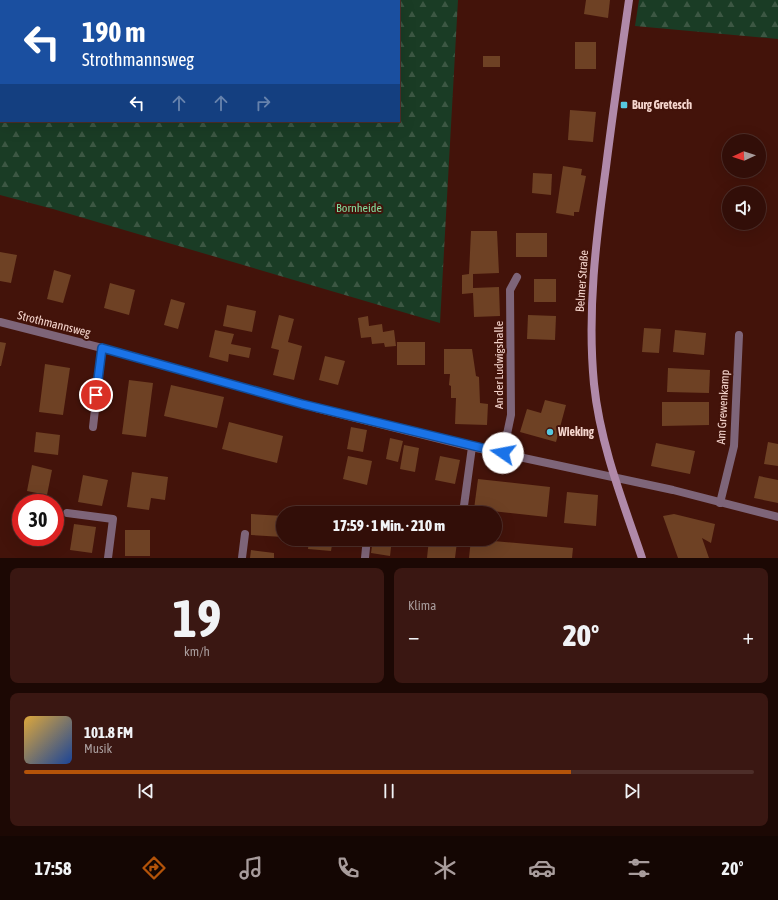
<!DOCTYPE html>
<html lang="de">
<meta charset="utf-8">
<style>
:root{--surface:#320e08;--page:#3a1712;--text:#f1f3f6;--muted:#a89c9c;--line:#4d2e29;--accent:#b45309}
body{margin:0;font-family:"Asap Condensed",sans-serif;background:var(--page);color:var(--text);height:100vh;display:flex;flex-direction:column;font-size:15px;white-space:nowrap}
*{box-sizing:border-box;margin:0}
p{font-size:13px;color:var(--muted)}
.icon{flex:none;width:22px;height:22px;fill:none;stroke:currentColor;stroke-width:2;stroke-linecap:round;stroke-linejoin:round}
.map{position:relative;height:558px;overflow:hidden}
.panel{display:flex;flex-direction:column;gap:10px;padding:10px;background:#1c0804;flex:1}
.panel>*{flex:none}
.hud{position:absolute;left:0px;top:0px;width:400px;height:122px;box-shadow:0 4px 16px #0002,0 0 0 1px var(--line);background:#1a4fa0;color:#fff;overflow:hidden}
.needle{width:26px;rotate:267deg}
.fabs{position:absolute;left:722px;top:134px;display:grid;gap:8px}
.fabs a{display:grid;place-items:center;width:44px;height:44px;border-radius:50%;background:var(--surface);box-shadow:0 4px 16px #0002,0 0 0 1px var(--line);font-size:20px}
.speed{position:absolute;left:12px;top:494px;display:flex;gap:8px;font-size:20px;font-weight:700;text-align:center}
.speed>*{display:grid;place-content:center;width:52px;height:52px;border-radius:50%;background:var(--surface);box-shadow:0 4px 16px #0002,0 0 0 1px var(--line);line-height:1}
.speed .limit{border:6px solid #d22;background:#fff;color:#111}
.pin{position:absolute;display:grid;place-items:center;width:34px;height:34px;color:#fff;margin:-17px;border:2px solid #fff;border-radius:50%;box-shadow:0 1px 4px #0007}
.me{position:absolute;width:44px;margin:-22px;rotate:282deg;stroke-linejoin:round;filter:drop-shadow(0 0 3px #0008)}
.turn{display:flex;align-items:center;gap:14px;height:84px;padding:0 16px;font-size:18px}
.turn .icon{width:52px;height:52px;stroke-width:2.5}
.turn b{display:block;font-size:28px;line-height:34px}
.lanes{display:flex;align-items:center;height:38px;padding:0 16px;background:#0003;justify-content:center;gap:20px;direction:ltr}
.lanes .off{opacity:.35}
.big{font-size:30px;font-weight:800;line-height:1.1}
.panel .tile{flex:1;display:flex;flex-direction:column;justify-content:center;gap:6px;min-width:0;padding:0 14px;border-radius:8px;background:var(--page)}
.panel .dial{align-items:center;gap:0}
.dial b{font-size:52px;line-height:1}
.song{display:flex;align-items:center;gap:12px}
.cover{width:48px;height:48px;border-radius:6px;background:linear-gradient(135deg,hsl(40 70% 55%),hsl(220 70% 35%))}
.played{height:4px;border-radius:2px;background:linear-gradient(90deg,var(--accent) 75%,var(--line) 75%)}
.keys{display:flex;justify-content:space-around;direction:ltr}
.heat{display:flex;justify-content:space-between;align-items:center;font-size:22px;direction:ltr}
.panel .tiles{flex:1;display:grid;gap:10px;grid-template-columns:1fr 1fr}
.tile:last-child{grid-column:span 2}
.trip{position:absolute;left:276px;top:506px;width:226px;height:40px;border-radius:20px;background:var(--surface);box-shadow:0 4px 16px #0002,0 0 0 1px var(--line);font-weight:800;line-height:40px;text-align:center}
.tabs{display:flex;height:64px;justify-content:space-around;align-items:center;background:#140603;color:var(--muted)}
.tabs .icon{width:28px;height:28px}
.tabs .selected{color:var(--accent)}
.tabs b{font-size:18px;color:var(--text)}
.map>svg:first-child{display:block}
.forest{fill:url(#forest-firs);fill-rule:evenodd}
.building{fill:#6e4124}
.lines{fill:none;stroke-linecap:round;stroke-linejoin:round}
.lane{stroke:#7e6579;stroke-width:8}
.street{stroke:#7e6579;stroke-width:8}
.secondary{stroke:#b089a9;stroke-width:8}
.route-casing{stroke:#114b97;stroke-width:10}
.route{stroke:#1a73e8;stroke-width:7}
.poi-dot{fill:#56c9e0;stroke:#43130a;stroke-width:1.5}
.labels{text-anchor:middle;stroke-width:4;stroke-linejoin:round;paint-order:stroke}
.poi-label{font-size:12px;font-weight:bold;fill:#f5d5cd;stroke:#43130a;text-anchor:start}
.park-label{font-size:12px;fill:#84dfa0;stroke:#43130a}
.street-label{font-size:12px;fill:#f5d5cd;stroke:#43130a}
</style>
<div class="map">
<svg width="778" height="558" viewBox="0 0 778 558">
<defs>
<pattern id="forest-firs" width="22" height="20" patternUnits="userSpaceOnUse"><rect width="22" height="20" fill="#1a3c25"/><path d="M5 1l3.5 6h-7zM16 11l3.5 6h-7z" fill="#3c5743"/></pattern>
</defs>
<rect width="100%" height="100%" fill="#43130a"/>
<g class="forest">
<path d="M0 0H458L440 323 53 209 0 195ZM1 1H399V121H1Z"/>
<path d="M639 0H778V39L635 26Z"/>
</g>
<g class="building">
<path d="M586 0H610L608 18 584 14Z"/>
<rect x="575" y="42" width="21" height="27"/>
<rect x="483" y="56" width="17" height="11"/>
<path d="M570 110 596 112 593 142 568 140Z"/>
<path d="M563 166 582 169 581 175 586 176 579 212H574V216L556 213Z"/>
<path d="M533 173 552 174 551 195 532 193Z"/>
<path d="M471 231H497L499 273 473 274V288L499 287 500 316 474 317 473 293 462 294V275L469 274Z"/>
<rect x="516" y="233" width="31" height="24"/>
<path d="M0 252 17 255 11 283 0 281Z"/>
<path d="M54 270 71 275 63 303 47 299Z"/>
<rect x="534" y="279" width="22" height="23"/>
<path d="M110 283 135 290 129 315 104 308Z"/>
<path d="M171 299 185 303 178 329 164 325Z"/>
<path d="M227 305 256 311 252 332 223 326Z"/>
<path d="M279 315 294 319 288 342 302 346 294 380 273 375 279 350 271 348Z"/>
<path d="M528 315 556 316 555 340 527 339Z"/>
<path d="M368 316 369 326 382 324 383 332 394 330 396 346 385 347 384 343 372 344 371 337 361 338 358 318Z"/>
<path d="M644 328 661 329 659 353 642 352Z"/>
<path d="M215 330 234 334 231 344 251 348 249 358 229 354 228 362 209 357Z"/>
<path d="M675 330 706 333 704 355 673 352Z"/>
<path d="M0 342 6 343 1 366H0Z"/>
<rect x="397" y="342" width="28" height="23"/>
<path d="M444 349H472L476 376 479 377 480 403 488 404 487 425 455 424 456 398H451V386L449 385 450 374H444Z"/>
<path d="M325 356 345 361 338 385 319 380Z"/>
<path d="M45 364 70 368 63 415 39 412Z"/>
<path d="M668 368 710 370 709 393 667 392Z"/>
<path d="M129 380 153 383 146 437 122 434Z"/>
<path d="M171 385 224 397 217 428 164 416Z"/>
<path d="M545 400 566 405 556 442 520 432 527 409 541 413Z"/>
<path d="M662 402H709V425L662 426Z"/>
<path d="M229 422 283 436 277 463 222 449Z"/>
<path d="M351 427 367 430 363 452 347 449Z"/>
<path d="M36 432 60 435 58 455 34 452Z"/>
<path d="M390 438 403 441 398 462 386 459Z"/>
<path d="M768 442 778 444V466L764 464Z"/>
<path d="M656 443 695 451 690 474 651 466Z"/>
<path d="M404 445 419 448 415 472 400 469Z"/>
<path d="M348 456 372 461 367 485 343 479Z"/>
<path d="M440 456 460 460 455 484 435 480Z"/>
<path d="M32 465 52 470 47 495 27 491Z"/>
<path d="M132 472 168 477 165 500 151 498 149 510 127 507Z"/>
<path d="M83 475 108 480 102 506 78 502Z"/>
<path d="M759 476 778 480V503L754 498Z"/>
<path d="M478 479 550 487 547 517 474 509Z"/>
<path d="M567 492 598 495 596 526 564 523Z"/>
<path d="M251 514 283 516V537L251 535Z"/>
<path d="M674 514 715 524 711 543 702 538 709 558H678L663 516Z"/>
<path d="M74 524 96 527 92 553 70 550Z"/>
<rect x="125" y="530" width="25" height="26"/>
<path d="M30 537H48L47 541Z"/>
<path d="M309 539H333L331 551 308 549Z"/>
<path d="M373 539H392L390 556 371 553Z"/>
<path d="M429 539 457 542 455 558H427Z"/>
<path d="M471 539 573 548 572 558H469Z"/>
<path d="M251 550 274 553V558H250Z"/>
</g>
<g class="lines">
<g class="lane">
<path d="M93 427 102 348"/>
<path d="M463 513 472 447"/>
<path d="M242 558 245 534"/>
<path d="M365 558 366 548"/>
</g>
<g class="street">
<path d="M0 322 102 348 316 408 472 447 673 490 778 517"/>
<path d="M503 453 511 415 510 290 517 277"/>
<path d="M720 503 734 446 739 335"/>
<path d="M67 513 113 519 108 558"/>
</g>
<path class="secondary" d="M629 0C621 56 613 111 606 167 596 239 587 312 594 384 600 444 623 502 642 558"/>
</g>
<g class="lines">
<g class="route-casing">
<path id="route" d="M96 395 102 348 302 404 503 453"/>
</g>
<use href="#route" class="route"/>
</g>
<g class="poi-dot">
<rect x="620" y="101" width="8" height="8" rx="2"/>
<circle cx="550" cy="432" r="4"/>
</g>
<g class="labels">
<g class="poi-label">
<text x="632" y="109">Burg Gretesch</text>
<text x="558" y="436">Wieking</text>
</g>
<g class="park-label">
<text x="359" y="212">Bornheide</text>
</g>
<g class="street-label">
<text transform="translate(582 281) rotate(-86)" y="4">Belmer Straße</text>
<text transform="translate(54 324) rotate(14)" y="4">Strothmannsweg</text>
<text transform="translate(499 365) rotate(-90)" y="4">An der Ludwigshalle</text>
<text transform="translate(723 407) rotate(-87)" y="4">Am Grewenkamp</text>
</g>
</g>
</svg>
<div class="fabs">
<a><svg class="needle" viewBox="-14 -14 28 28"><path d="M0-13l5 13h-10z" fill="#e53935"/><path d="M0 13l5-13h-10z" fill="#a89c9c"/></svg></a>
<a><svg class="icon" aria-label="sound" viewBox="0 0 24 24"><path d="M4 9h4l5-4v14l-5-4H4zM17 9q2 3 0 6"/></svg></a>
</div>
<div class="speed"><div class="limit">30</div></div>
<div class="pin" style="left:96px;top:395px;background:#d93025"><svg class="icon" aria-label="arrive" viewBox="0 0 24 24"><path d="M6 21V4h12l-3 4 3 4H6"/></svg></div>
<svg class="me" style="left:503px;top:453px" viewBox="-20 -20 40 40"><circle r="19" fill="#fff"/><path d="M0-13L10 11 0 6-10 11z" fill="#1a73e8"/></svg>
<div class="trip">17:59 · 1 Min. · 210 m</div>
<div class="hud">
<div class="turn"><svg class="icon" aria-label="left" viewBox="0 0 24 24"><path d="M17 20v-9H6M10 6l-5 5 5 5"/></svg><div><b>190 m</b>Strothmannsweg</div></div>
<div class="lanes"><svg class="icon" aria-label="left" viewBox="0 0 24 24"><path d="M17 20v-9H6M10 6l-5 5 5 5"/></svg><svg class="icon off" aria-label="ahead" viewBox="0 0 24 24"><path d="M12 20V5M6 11l6-6 6 6"/></svg><svg class="icon off" aria-label="ahead" viewBox="0 0 24 24"><path d="M12 20V5M6 11l6-6 6 6"/></svg><svg class="icon off" aria-label="right" viewBox="0 0 24 24"><path d="M7 20v-9h11M14 6l5 5-5 5"/></svg></div>
</div>
</div>
<section class="panel">
<div class="tiles">
<div class="tile dial"><b>19</b><p>km/h</p></div>
<div class="tile"><p>Klima</p>
<div class="heat"><a>−</a><b class="big">20°</b><a>+</a></div>
</div>
<div class="tile">
<div class="song"><i class="cover"></i><div><b>101.8 FM</b><p>Musik</p></div></div>
<div class="played"></div>
<div class="keys"><svg class="icon" aria-label="previous" viewBox="0 0 24 24"><path d="M18 5L8 12l10 7zM5 5v14"/></svg><svg class="icon" aria-label="pause" viewBox="0 0 24 24"><path d="M8 5v14M16 5v14"/></svg><svg class="icon" aria-label="next" viewBox="0 0 24 24"><path d="M6 5l10 7-10 7zM19 5v14"/></svg></div>
</div>
</div>
</section>
<nav class="tabs">
<b>17:58</b>
<svg class="icon selected" aria-label="directions" viewBox="0 0 24 24"><path d="M12 3l9 9-9 9-9-9zM9 14v-3h6M13 9l2 2-2 2"/></svg>
<svg class="icon" aria-label="music" viewBox="0 0 24 24"><path d="M9 18V5l10-2v13"/><circle cx="6" cy="18" r="3"/><circle cx="16" cy="16" r="3"/></svg>
<svg class="icon" aria-label="phone" viewBox="0 0 24 24"><path d="M5 4h4l2 5-3 2q2 4 5 5l2-3 5 2v4C11 20 4 13 5 4z"/></svg>
<svg class="icon" aria-label="climate" viewBox="0 0 24 24"><path d="M12 3v18M4 7l16 10M4 17L20 7"/></svg>
<svg class="icon" aria-label="car" viewBox="0 0 24 24"><path d="M5 17H2v-5l4-1 3-4h7l3 4 3 1v5h-3M9 17h6M6 11h13"/><circle cx="7" cy="17" r="2"/><circle cx="17" cy="17" r="2"/></svg>
<svg class="icon" aria-label="filters" viewBox="0 0 24 24"><path d="M4 7h16M4 17h16"/><circle cx="9" cy="7" r="2"/><circle cx="15" cy="17" r="2"/></svg>
<b>20°</b>
</nav>
